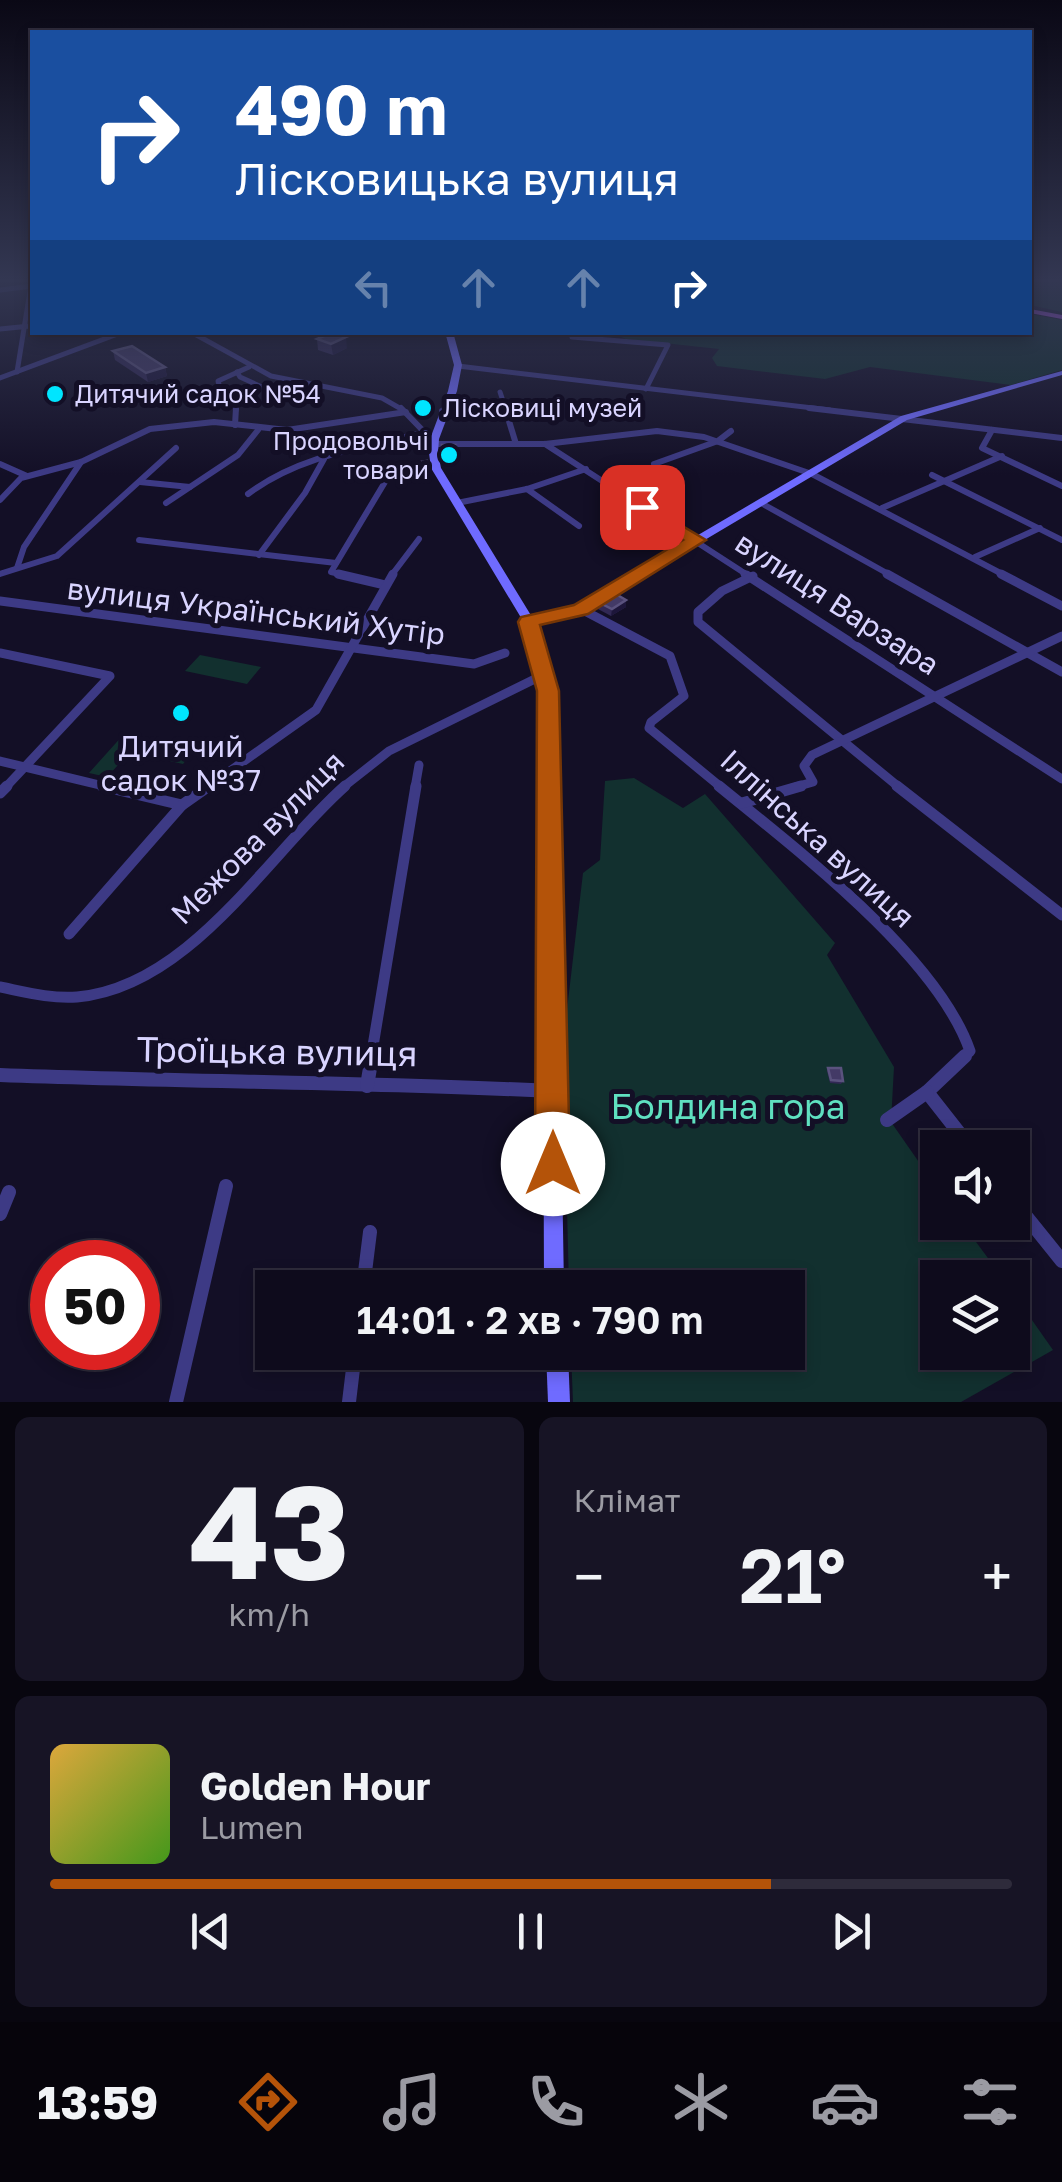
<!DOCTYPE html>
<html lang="uk">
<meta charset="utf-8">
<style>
:root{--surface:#0e0b1c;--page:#171425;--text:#f1f3f6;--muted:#9b9ba3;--line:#2e2b3b;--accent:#b45309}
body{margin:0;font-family:"Golos Text",sans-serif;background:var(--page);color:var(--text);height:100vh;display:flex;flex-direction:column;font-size:38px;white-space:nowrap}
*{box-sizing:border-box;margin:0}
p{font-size:32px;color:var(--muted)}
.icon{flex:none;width:55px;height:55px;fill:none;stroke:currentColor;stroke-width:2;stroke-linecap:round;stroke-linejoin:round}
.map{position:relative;height:1402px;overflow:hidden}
.panel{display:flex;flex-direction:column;gap:15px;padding:15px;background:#08060f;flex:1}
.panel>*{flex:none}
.banner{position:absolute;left:30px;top:30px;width:1002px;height:305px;border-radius:0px;box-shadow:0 5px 15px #0003,0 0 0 2px var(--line);background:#1a4fa0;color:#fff;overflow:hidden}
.fabs{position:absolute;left:920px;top:1130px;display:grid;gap:20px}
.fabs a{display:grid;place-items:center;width:110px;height:110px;border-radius:0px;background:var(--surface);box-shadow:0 5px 15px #0003,0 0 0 2px var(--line);font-size:50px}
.speed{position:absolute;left:30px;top:1240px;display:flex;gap:20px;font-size:50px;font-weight:700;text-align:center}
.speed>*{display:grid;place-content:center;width:130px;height:130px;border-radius:50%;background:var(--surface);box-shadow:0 5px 15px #0003,0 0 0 2px var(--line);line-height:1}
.speed .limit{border:15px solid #d22;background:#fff;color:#111}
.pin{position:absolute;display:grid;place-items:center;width:85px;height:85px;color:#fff;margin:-42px;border-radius:20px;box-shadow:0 5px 15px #0006}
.me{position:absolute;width:110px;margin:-55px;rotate:0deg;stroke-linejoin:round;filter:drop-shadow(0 0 8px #0008)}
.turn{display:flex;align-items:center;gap:35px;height:210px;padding:0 40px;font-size:45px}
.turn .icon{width:130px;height:130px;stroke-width:2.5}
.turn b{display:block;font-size:70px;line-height:85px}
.lanes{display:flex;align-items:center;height:95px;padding:0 40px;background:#0003;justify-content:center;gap:50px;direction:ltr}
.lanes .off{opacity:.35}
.big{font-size:75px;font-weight:600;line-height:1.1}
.panel .tile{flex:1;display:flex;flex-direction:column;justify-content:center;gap:15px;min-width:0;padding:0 35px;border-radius:15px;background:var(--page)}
.panel .dial{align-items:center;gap:0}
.dial b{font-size:130px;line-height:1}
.song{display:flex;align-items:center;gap:30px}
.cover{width:120px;height:120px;border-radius:15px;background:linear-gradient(135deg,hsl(40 70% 55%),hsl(100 70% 35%))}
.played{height:10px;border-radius:5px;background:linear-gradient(90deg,var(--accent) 75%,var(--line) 75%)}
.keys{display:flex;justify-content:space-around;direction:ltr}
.heat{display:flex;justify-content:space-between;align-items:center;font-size:55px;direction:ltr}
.panel .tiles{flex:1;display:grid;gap:15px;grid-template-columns:1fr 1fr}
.tile:last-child{grid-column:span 2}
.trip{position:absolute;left:255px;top:1270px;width:550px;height:100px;border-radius:0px;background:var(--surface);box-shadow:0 5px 15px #0003,0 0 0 2px var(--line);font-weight:600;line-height:100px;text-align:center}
.dock{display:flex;height:160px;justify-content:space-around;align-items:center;background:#06040b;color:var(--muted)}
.dock .icon{width:70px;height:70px}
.dock .active{color:var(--accent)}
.dock b{font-size:45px;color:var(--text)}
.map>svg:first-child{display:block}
.green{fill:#12302f}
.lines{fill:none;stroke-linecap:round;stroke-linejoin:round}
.street-far4{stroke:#3d3a85;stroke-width:5}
.street-far3{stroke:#3d3a85;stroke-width:6}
.street-far2{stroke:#3d3a85;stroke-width:9}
.street-far1{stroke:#3d3a85;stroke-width:11}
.street{stroke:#3d3a85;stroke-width:14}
.secondary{fill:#6f6bff;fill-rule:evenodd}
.primary{fill:#c25bff;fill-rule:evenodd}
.wall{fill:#312854}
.shaded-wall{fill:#1d163a}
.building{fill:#433a66;stroke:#5a527e;stroke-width:2.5}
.route{fill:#b45309;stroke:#753606;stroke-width:2.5}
.poi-dot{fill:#00e5ff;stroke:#130f26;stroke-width:4}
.labels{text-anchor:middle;stroke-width:10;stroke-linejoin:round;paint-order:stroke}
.far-poi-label{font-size:25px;fill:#d9d4ff;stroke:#130f26;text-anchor:start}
.street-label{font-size:30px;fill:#d9d4ff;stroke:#130f26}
.poi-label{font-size:30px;fill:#d9d4ff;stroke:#130f26}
.near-street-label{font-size:35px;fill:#d9d4ff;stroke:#130f26}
.near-park-label{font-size:35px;fill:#5fe0c0;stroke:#130f26}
</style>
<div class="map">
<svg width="1062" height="1402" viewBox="0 0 1062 1402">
<rect width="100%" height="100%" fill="#130f26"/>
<g class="green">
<path d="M1030 279H1062V312L1030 305Z"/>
<path d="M1030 314 1062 320V370L1011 385 870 367 825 379 717 366 712 358 719 349 626 339 612 333 1030 332Z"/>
<path d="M200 655 261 667 247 684 185 671Z"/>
<path d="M124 734 194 750 183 764 130 752 107 777 89 773Z"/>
<path d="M634 778 683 808 705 794 835 943 827 955 894 1067 891 1122 937 1188 938 1222 962 1223 1002 1277 938 1278V1352H1012L1013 1293 1053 1350 961 1402H573L571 1353 788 1352V1288H569L563 1044 583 873 600 860 605 781Z"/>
</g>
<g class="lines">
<g class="street-far4">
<path d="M0 290 32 286"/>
<path d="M0 329 30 326"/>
<path d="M191 332 271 376 382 398 403 410"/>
<path d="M572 337 668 345 646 389"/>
<path d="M458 366 830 410"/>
<path d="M17 372 32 279"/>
<path d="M237 372 240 377 286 398 313 401"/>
<path d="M0 378 123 332"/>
<path d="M500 392 506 410"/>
<path d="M236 410V402L222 395 218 381 249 367"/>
</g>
<g class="street-far3">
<path d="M401 408 433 441"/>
<path d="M505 408 516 444"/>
<path d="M809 408 1062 438"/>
<path d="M442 411 507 412"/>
<path d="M235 425 236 408"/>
<path d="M992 430 982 448 1062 486"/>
<path d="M432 444H545L657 431 704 437 812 474 1006 576"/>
<path d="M545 444 749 576"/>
<path d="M0 464 27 476"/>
<path d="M654 464 718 441 731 431"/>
<path d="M932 475 1062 540"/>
<path d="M140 482 190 487 238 455 258 430"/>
<path d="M527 489 579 526"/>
<path d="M248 494C300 455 365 447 427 432"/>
<path d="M0 500 21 478 81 462 150 429 214 422 287 430 406 412"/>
<path d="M166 503 190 487"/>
<path d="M457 503 527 489 586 469"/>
<path d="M761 503 892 576"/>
<path d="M882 508 1002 456"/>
<path d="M139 540 336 563"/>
<path d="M259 555 305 493 324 459"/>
<path d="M975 557 1040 528"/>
<path d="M17 568 24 547 81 462"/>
<path d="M0 574 57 556 176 448"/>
<path d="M349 576 331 572 385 482"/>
<path d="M391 576 419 539"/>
</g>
<g class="street-far2">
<path d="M338 574 385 585"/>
<path d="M745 574 1062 779"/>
<path d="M887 574 1062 672"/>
<path d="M1001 574 1062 606"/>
<path d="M753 576 722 591 698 612V622L900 788"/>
<path d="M0 601 474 664 505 653"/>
<path d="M581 609 670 656 684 696 651 722 649 728 722 788"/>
<path d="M0 653 110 676 5 788"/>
<path d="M0 761 112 788"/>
<path d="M206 788 316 710 393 574"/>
<path d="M342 788 389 751 543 675"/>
<path d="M415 788 419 765"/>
<path d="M792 788 813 782 804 766 812 755 1062 636"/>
</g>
<g class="street-far1">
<path d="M102 786 182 805"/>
<path d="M719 786C797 850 937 956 970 1051L962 1058"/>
<path d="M897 786 1062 915"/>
<path d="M0 793 7 786"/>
<path d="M742 803 801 786"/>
<path d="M69 934 182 805 209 786"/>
<path d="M0 987C25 992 51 999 77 997 190 987 267 855 345 786"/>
<path d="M371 1058 416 786"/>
</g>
<g class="street">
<path d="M965 1056 927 1092 971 1148"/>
<path d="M0 1075C184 1082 368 1082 552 1091"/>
<path d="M367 1086 372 1056"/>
<path d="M887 1120 927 1092"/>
<path d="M1012 1199 1062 1261"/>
<path d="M0 1214 9 1192"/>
<path d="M363 1288 370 1232"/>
<path d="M176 1402 226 1186"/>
<path d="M349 1402 355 1352"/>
</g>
<g class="secondary">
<path d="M445 332H453L462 365 457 391 439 439 438 453 441 468 532 617 577 606 901 416 1062 371V375L907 420 585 611 535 623 554 691 564 1288H544L542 691 523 621 431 468 429 453 430 439 448 391 454 365Z"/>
<path d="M546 1352H568L570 1402H548Z"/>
</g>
<path class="primary" d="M1030 309 1062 315V319L1030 313Z"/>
</g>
<g class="wall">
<path d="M317 339 347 348 333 355 318 350Z"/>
<path d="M113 351 165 367 167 376 148 382 115 360Z"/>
<path d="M442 445H455L456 451 451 462 444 463Z"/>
<path d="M626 600V607L611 616 598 609V602Z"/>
<path d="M828 1068 843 1081 841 1084 830 1083 827 1071Z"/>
</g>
<g class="shaded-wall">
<path d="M346 337 347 348 333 355 331 344Z"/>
<path d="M165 367 167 376 148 382 146 373Z"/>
<path d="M430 469V475L418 477V470Z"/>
<path d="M626 600V607L611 616 612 609Z"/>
</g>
<g class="building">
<path d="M331 333 346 337 331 344 317 339Z"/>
<path d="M132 346 165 367 146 373 113 351Z"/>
<path d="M442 445H455L451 456H443Z"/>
<path d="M427 461 430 469 418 470 415 463Z"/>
<path d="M614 593 626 600 612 609 598 602Z"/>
<path d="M828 1068H841L843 1081 831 1080Z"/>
</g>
<linearGradient id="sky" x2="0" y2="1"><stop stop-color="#0a0815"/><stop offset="0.59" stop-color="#333752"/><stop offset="1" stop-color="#333752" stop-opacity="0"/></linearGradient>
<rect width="1062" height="475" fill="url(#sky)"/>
<path class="route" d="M642 502 706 540 588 614 540 625 559 691 570 1164 565 1176 553 1181 541 1176 535 1164 537 691 518 622 521 617 574 605 683 540 636 511V503Z"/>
<g class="poi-dot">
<circle cx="55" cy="394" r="10"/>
<circle cx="423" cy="408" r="10"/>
<circle cx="449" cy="455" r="10"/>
<circle cx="181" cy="713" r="10"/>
</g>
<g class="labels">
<g class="far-poi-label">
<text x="75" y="403">Дитячий садок №54</text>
<text x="443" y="417">Лісковиці музей</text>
<text x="429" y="450" text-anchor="end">Продовольчі<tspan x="429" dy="29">товари</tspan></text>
</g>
<g class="street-label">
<text transform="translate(837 604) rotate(33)" y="10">вулиця Варзара</text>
<text transform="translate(256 612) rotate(7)" y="10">вулиця Український Хутір</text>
<text transform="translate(258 838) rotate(-45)" y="10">Межова вулиця</text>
<text transform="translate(817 839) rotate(42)" y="10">Іллінська вулиця</text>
</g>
<g class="poi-label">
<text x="181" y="757">Дитячий<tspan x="181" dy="34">садок №37</tspan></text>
</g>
<g class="near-street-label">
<text transform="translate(277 1052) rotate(1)" y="12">Троїцька вулиця</text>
</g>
<g class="near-park-label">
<text x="728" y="1119">Болдина гора</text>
</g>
</g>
</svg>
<div class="fabs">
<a><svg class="icon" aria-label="sound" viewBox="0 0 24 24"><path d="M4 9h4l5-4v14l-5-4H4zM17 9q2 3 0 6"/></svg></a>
<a><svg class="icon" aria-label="layers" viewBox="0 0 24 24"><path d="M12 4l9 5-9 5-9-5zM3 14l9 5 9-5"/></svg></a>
</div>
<div class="speed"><div class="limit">50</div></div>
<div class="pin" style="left:642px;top:507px;background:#d93025"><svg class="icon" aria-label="arrive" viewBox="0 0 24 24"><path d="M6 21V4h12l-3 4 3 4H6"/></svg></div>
<svg class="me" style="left:553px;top:1164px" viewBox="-20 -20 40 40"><circle r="19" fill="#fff"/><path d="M0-13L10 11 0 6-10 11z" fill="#b45309"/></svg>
<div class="trip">14:01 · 2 хв · 790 m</div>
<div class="banner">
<div class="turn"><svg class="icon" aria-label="right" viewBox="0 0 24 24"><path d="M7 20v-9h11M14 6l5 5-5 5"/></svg><div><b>490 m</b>Лісковицька вулиця</div></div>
<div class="lanes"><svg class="icon off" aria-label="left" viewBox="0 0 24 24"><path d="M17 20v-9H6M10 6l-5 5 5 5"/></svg><svg class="icon off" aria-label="ahead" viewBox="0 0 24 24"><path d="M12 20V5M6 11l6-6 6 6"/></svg><svg class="icon off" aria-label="ahead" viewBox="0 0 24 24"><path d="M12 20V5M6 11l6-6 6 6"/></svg><svg class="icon" aria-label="right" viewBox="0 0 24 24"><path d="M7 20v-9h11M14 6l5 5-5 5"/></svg></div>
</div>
</div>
<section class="panel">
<div class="tiles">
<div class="tile dial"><b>43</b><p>km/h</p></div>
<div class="tile"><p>Клімат</p>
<div class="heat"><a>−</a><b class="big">21°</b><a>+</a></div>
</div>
<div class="tile">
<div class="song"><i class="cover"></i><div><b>Golden Hour</b><p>Lumen</p></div></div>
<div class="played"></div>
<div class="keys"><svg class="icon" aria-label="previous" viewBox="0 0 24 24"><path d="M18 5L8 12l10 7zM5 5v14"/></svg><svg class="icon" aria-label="pause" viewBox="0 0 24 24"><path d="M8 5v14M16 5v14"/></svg><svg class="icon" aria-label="next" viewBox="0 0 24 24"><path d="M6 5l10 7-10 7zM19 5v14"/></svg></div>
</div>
</div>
</section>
<nav class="dock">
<b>13:59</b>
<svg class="icon active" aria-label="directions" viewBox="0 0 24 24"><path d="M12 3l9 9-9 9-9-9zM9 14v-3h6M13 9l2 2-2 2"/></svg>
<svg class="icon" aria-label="music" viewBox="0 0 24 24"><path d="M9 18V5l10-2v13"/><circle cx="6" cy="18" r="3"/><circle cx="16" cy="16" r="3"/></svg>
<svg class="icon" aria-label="phone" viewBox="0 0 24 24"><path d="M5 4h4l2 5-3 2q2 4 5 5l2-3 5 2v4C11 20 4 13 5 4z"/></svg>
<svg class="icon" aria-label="climate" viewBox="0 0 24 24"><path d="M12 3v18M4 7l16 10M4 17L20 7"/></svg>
<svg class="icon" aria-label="car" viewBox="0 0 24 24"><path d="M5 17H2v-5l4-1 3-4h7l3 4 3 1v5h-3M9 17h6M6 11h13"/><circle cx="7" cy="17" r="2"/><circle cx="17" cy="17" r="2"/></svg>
<svg class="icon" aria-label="filters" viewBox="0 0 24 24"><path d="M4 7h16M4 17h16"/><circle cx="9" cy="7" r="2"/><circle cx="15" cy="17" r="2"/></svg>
</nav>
